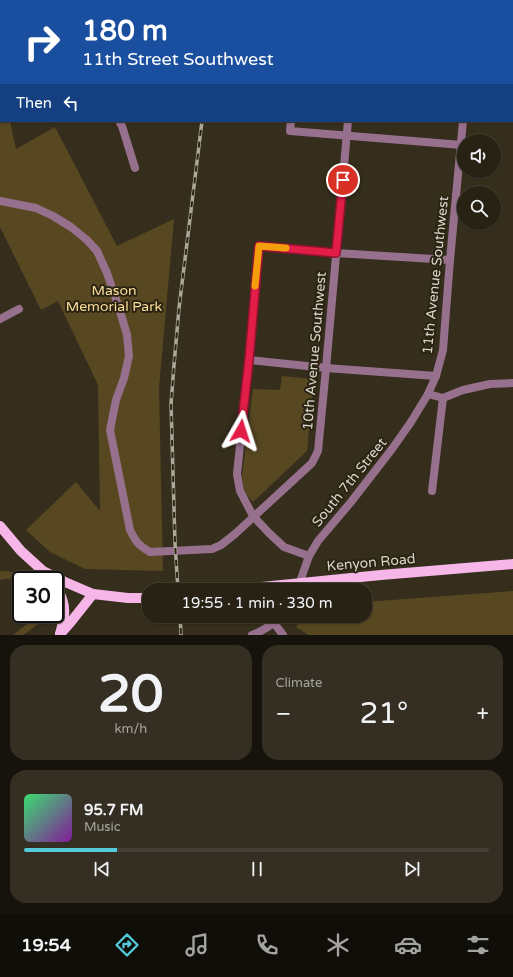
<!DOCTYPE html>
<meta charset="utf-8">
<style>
:root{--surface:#282215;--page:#342f22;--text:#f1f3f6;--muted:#a5a4a0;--line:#443f34;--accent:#53cbda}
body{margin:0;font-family:"Varela Round",sans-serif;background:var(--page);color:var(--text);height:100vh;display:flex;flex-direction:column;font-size:15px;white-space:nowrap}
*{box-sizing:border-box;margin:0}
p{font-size:13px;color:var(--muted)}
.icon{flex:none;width:22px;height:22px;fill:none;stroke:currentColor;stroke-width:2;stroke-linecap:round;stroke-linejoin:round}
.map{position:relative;height:635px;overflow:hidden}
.side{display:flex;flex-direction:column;gap:10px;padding:10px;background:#16130c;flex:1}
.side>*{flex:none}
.guide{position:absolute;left:0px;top:0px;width:513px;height:122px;box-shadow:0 1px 3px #0004,0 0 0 1px var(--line);background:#1a4fa0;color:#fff;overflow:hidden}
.buttons{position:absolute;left:457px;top:134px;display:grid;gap:8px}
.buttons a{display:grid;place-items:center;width:44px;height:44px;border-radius:50%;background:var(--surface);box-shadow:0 1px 3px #0004,0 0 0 1px var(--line);font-size:20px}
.speed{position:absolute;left:12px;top:571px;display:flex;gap:8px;font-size:20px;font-weight:700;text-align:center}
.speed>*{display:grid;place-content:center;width:52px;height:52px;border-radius:50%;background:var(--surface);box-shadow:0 1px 3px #0004,0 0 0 1px var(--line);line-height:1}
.speed .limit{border:2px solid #111;border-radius:6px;background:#fff;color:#111}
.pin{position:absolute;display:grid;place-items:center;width:34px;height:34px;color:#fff;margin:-17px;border:2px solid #fff;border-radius:50%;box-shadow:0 1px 4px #0007}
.me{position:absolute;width:44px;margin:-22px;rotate:6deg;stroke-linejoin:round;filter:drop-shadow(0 0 3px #0008)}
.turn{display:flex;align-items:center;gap:14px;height:84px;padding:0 16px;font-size:18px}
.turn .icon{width:52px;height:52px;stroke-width:2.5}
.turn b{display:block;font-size:28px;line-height:34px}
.then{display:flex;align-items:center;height:38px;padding:0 16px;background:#0003;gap:8px;font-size:15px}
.big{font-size:30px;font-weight:600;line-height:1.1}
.side .card{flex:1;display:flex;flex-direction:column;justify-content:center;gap:6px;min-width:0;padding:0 14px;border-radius:16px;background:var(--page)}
.side .dial{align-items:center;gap:0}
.dial b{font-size:52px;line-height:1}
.song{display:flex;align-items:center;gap:12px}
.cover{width:48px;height:48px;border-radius:6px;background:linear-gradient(135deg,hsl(140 70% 55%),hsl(290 70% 35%))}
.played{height:4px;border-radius:2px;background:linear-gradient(90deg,var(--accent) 20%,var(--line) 20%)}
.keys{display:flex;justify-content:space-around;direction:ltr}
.heat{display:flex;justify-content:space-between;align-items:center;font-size:22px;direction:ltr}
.side .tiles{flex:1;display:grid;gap:10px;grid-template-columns:1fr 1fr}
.card:last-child{grid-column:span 2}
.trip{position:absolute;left:142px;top:583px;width:230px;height:40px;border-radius:16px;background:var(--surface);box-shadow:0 1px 3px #0004,0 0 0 1px var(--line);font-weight:600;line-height:40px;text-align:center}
.tabs{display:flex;height:64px;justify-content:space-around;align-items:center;background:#100e08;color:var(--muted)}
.tabs .icon{width:28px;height:28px}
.tabs .current{color:var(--accent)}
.tabs b{font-size:18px;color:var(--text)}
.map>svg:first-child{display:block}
.green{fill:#584821}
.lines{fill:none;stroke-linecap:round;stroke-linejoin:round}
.minor{stroke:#97708e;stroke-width:8}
.tertiary{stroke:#97708e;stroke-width:8}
.primary{stroke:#f6b6e8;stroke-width:10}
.rail-casing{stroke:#ada79b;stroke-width:3.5}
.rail{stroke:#2b2413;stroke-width:2;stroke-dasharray:6;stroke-linecap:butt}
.route-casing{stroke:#92132f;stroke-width:10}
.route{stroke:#e11d48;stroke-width:7}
.slow{stroke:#f59e0b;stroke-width:7}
.labels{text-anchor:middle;stroke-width:4;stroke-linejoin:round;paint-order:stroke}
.street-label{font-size:14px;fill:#d9d4ca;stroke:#2b2413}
.park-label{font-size:14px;fill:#fbde9a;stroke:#2b2413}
</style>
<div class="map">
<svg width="513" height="635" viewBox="0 0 513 635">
<rect width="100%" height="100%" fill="#362e1c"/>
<g class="green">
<path d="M0 0H44L45 1H1V121H10L16 149 55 127 117 246 174 219 159 388 163 571 85 569 50 552 26 530 76 482 100 511 98 385 58 301 41 310 0 227Z"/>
<path d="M282 376 314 379 307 451 253 502 244 492 242 476 253 389 280 390Z"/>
<path d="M2 571C15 572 18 572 29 580H21V582C16 578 6 578 0 580V572Z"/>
<path d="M513 591V635H309L296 627 303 616H365V602Z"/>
<path d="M32 614H41L38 624 23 635H13L27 624Z"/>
</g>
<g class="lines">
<g class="minor">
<path d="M55 0V1"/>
<path d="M187 0V1"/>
<path d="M357 1V0"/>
<path d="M119 121 122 126 135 168"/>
<path d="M291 121 290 131 462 145"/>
<path d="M0 201 36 208 53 216 71 227 87 240 97 251 107 273 119 308 127 335 129 356 124 378 116 400 110 430 130 530C136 542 138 545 150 552L212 549 221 545 235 534 312 463 318 451 326 368 348 121"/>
<path d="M0 319 19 309"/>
<path d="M249 360 326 368 436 376"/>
<path d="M428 394 443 398"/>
<path d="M443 398 463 390 490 384 513 383"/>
<path d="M432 491 443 398"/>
<path d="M309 556 284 547 269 533 253 516 240 491 237 474 249 360 259 246 336 253 450 260"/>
</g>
<g class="tertiary">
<path d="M472 1V0"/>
<path d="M297 590 309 556 318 541 351 502 392 449 411 422 428 394 436 376 443 350 450 260 463 121"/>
<path d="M274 623 283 635"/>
<path d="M252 635C263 631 273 624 282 616"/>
</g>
<g class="primary">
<path d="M0 526 21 551 43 571 65 582 93 594 128 598H149"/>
<path d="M55 581C57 588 61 595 63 602 66 613 63 624 60 634"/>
<path d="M232 590 381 575 513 564"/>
<path d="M60 634 70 623 93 594"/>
</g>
<g class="rail-casing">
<g id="rail">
<path d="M234 1 235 0"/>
<path d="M178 590 175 543 171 404 174 365 179 308 202 121"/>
<path d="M180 616 181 635"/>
</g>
</g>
<use href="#rail" class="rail"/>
</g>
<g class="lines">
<g class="route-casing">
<path id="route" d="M241 431 249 360 259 246 336 253 343 180"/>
</g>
<use href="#route" class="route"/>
<path class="slow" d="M255 286 259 246 286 248"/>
</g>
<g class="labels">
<g class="street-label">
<text transform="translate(435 275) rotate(-84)" y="5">11th Avenue Southwest</text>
<text transform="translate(314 351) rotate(-85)" y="5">10th Avenue Southwest</text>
<text transform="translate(349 482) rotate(-51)" y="5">South 7th Street</text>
<text transform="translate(371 562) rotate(-5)" y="5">Kenyon Road</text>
</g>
<g class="park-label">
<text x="114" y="295">Mason<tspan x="114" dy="16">Memorial Park</tspan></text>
</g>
</g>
</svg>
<div class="buttons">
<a><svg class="icon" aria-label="sound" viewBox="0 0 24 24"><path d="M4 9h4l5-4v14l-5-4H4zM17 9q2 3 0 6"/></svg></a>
<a><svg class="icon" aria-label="search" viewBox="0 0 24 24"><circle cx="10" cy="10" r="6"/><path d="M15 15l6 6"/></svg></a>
</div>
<div class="speed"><div class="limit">30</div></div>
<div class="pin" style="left:343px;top:180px;background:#d93025"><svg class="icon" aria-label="arrive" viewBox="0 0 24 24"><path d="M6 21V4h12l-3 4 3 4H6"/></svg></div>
<svg class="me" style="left:241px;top:431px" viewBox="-20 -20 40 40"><path d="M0-17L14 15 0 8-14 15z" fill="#e11d48" stroke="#fff" stroke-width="4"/></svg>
<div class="trip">19:55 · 1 min · 330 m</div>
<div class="guide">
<div class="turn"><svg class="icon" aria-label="right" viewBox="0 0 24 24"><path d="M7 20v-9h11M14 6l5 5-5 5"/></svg><div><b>180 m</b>11th Street Southwest</div></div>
<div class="then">Then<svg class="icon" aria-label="left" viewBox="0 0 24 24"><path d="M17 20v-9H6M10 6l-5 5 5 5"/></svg></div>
</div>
</div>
<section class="side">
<div class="tiles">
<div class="card dial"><b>20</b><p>km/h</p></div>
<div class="card"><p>Climate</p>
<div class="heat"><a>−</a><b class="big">21°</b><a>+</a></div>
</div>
<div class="card">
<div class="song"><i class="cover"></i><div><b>95.7 FM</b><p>Music</p></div></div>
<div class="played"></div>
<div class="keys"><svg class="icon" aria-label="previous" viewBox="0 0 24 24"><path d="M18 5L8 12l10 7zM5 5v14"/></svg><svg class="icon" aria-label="pause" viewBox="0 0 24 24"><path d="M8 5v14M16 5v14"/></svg><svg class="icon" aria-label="next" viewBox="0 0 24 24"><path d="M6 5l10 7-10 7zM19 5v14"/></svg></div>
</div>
</div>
</section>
<nav class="tabs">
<b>19:54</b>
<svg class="icon current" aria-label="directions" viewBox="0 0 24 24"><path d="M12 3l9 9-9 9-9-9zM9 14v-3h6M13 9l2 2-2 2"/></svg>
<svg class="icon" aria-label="music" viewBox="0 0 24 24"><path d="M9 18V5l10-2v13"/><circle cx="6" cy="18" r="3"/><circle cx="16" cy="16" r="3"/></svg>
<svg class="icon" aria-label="phone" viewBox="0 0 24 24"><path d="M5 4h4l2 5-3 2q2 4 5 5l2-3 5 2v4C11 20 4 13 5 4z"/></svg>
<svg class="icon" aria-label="climate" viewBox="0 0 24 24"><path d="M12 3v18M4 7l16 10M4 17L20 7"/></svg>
<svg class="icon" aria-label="car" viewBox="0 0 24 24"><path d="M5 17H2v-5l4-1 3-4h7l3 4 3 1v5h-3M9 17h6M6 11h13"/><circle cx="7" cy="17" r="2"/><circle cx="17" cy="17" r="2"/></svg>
<svg class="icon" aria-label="filters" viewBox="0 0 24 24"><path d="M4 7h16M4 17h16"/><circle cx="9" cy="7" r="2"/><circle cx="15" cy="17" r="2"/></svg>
</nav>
